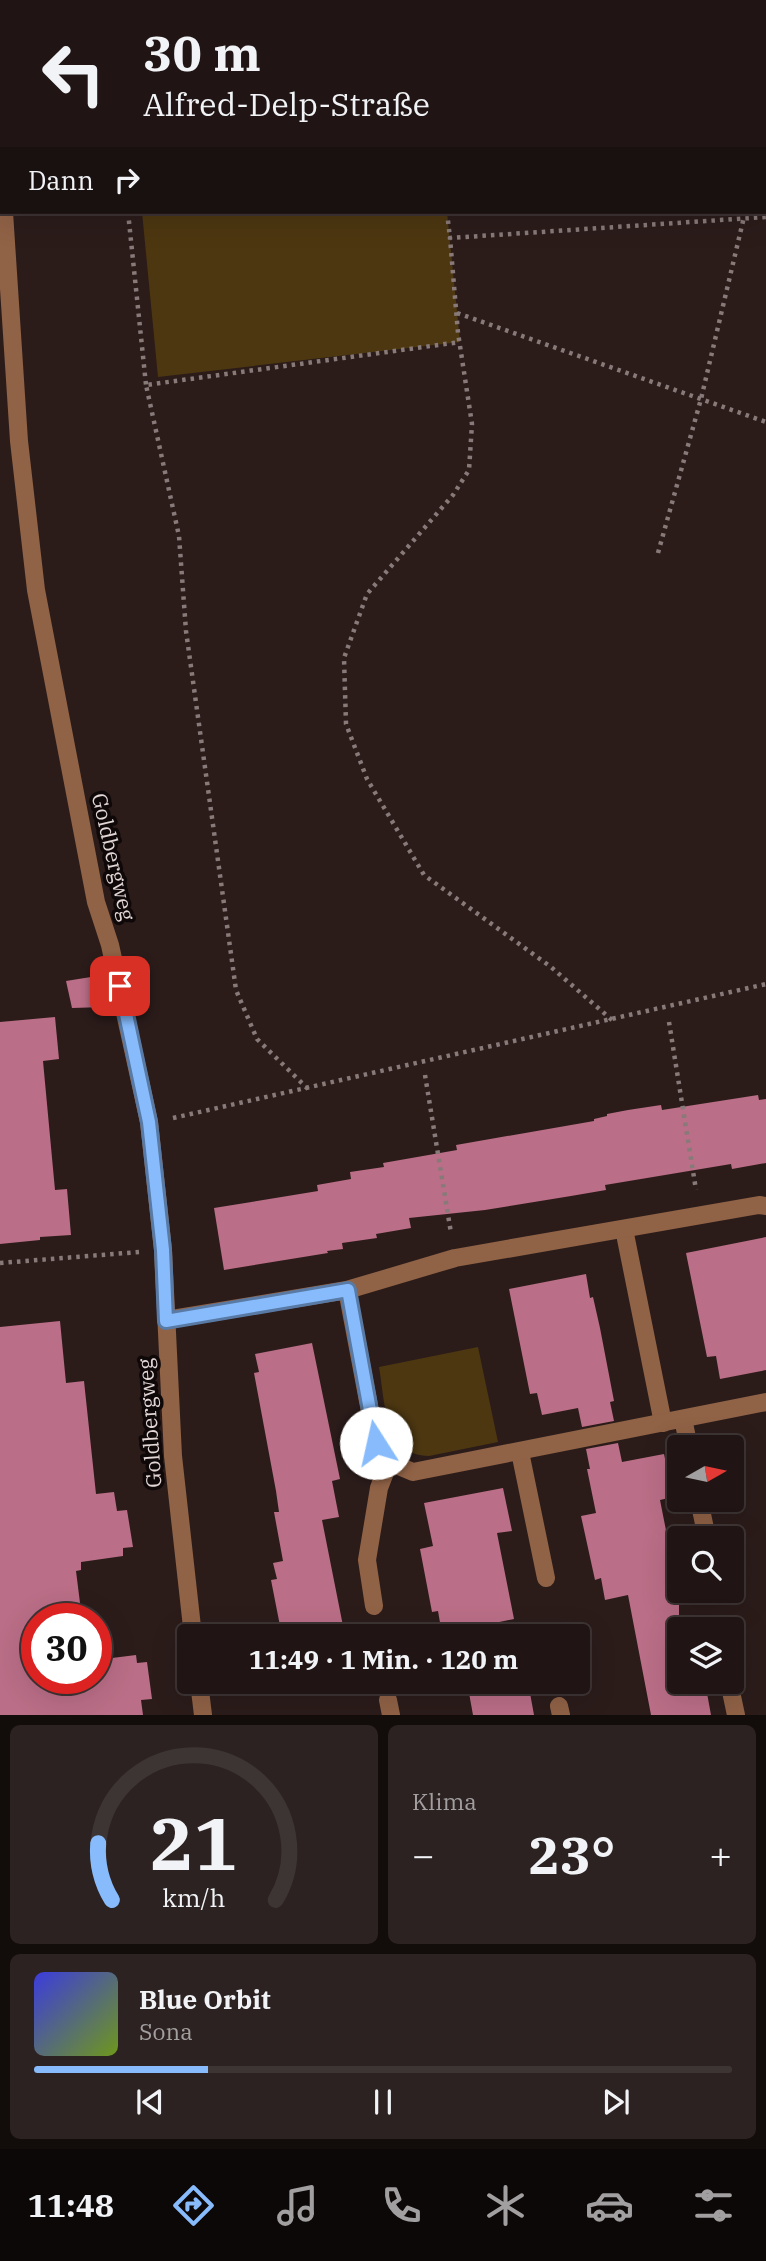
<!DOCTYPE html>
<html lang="de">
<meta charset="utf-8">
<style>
:root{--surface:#201514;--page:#2d2222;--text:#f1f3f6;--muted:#a29fa0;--line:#3d3434;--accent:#87bbfc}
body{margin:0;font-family:"IBM Plex Serif",serif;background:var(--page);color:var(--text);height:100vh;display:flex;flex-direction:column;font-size:26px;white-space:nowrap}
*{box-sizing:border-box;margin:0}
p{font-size:23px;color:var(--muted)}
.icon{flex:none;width:38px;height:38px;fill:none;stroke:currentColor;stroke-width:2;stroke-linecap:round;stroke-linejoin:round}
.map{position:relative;height:1715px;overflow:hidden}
.details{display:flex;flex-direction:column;gap:10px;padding:10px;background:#120c0b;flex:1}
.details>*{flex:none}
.banner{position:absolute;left:0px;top:0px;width:766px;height:214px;box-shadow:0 7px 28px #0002,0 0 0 2px var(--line);background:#201514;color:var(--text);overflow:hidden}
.needle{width:46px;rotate:81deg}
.fabs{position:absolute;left:667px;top:1435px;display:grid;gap:14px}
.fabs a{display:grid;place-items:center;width:77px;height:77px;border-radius:7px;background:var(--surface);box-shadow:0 7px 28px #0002,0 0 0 2px var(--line);font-size:35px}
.speed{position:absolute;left:21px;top:1603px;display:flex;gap:14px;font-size:35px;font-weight:700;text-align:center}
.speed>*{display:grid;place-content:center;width:91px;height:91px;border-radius:50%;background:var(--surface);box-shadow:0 7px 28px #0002,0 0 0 2px var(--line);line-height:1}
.speed .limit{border:10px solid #d22;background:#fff;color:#111}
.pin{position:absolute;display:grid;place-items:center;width:60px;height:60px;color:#fff;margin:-30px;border-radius:14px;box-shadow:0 4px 10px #0006}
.me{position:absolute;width:77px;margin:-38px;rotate:350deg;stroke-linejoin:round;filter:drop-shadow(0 0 5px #0008)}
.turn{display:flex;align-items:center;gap:24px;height:147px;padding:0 28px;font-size:32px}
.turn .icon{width:91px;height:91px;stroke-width:2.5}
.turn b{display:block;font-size:49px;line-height:60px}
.then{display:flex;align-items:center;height:66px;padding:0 28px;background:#0003;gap:14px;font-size:26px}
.big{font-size:52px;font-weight:800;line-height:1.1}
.details .widget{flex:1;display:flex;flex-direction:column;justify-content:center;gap:10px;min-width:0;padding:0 24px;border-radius:10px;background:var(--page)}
.details .dial{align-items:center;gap:0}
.dial svg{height:182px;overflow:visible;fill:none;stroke:var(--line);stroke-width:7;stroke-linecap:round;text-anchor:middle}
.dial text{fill:var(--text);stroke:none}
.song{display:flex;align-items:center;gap:21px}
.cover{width:84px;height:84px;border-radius:10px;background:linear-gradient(135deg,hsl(240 70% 55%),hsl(80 70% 35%))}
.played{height:7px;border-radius:4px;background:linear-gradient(90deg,var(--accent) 25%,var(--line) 25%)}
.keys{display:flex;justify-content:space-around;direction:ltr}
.heat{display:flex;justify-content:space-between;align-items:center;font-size:38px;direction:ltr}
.details .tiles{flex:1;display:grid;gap:10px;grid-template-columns:1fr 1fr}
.widget:last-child{grid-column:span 2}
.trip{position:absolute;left:177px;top:1624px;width:413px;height:70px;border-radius:7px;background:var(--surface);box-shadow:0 7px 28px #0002,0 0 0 2px var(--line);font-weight:800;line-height:70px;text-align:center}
.tab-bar{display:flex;height:112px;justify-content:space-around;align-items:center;background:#0d0808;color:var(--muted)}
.tab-bar .icon{width:49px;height:49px}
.tab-bar .on{color:var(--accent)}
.tab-bar b{font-size:32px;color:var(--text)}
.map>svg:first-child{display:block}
.green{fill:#4d3711}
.building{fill:#ba6e87}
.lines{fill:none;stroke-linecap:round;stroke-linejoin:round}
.path{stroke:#877a79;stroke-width:4.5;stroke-dasharray:3.5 5;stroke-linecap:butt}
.minor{stroke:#906246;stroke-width:18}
.route-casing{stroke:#587aa4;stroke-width:18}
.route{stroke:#87bbfc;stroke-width:12}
.labels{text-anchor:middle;stroke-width:7;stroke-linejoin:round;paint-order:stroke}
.street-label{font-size:21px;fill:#e2d7d6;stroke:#0f0808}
</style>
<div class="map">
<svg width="766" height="1715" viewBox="0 0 766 1715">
<rect width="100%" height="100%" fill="#2b1c1a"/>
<g class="green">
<path d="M120 0H428V2H121Z"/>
<path d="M449 0H622L449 2Z"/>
<path d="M142 212H447L460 342 158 377Z"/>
<path d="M478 1347 498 1442 429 1456C384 1456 385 1401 379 1367Z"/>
</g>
<g class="building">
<path d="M97 976 105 1007 72 1008 66 981Z"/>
<path d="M55 1017 59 1059 43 1061 55 1190 67 1189 71 1235 40 1237V1240L0 1244V1022Z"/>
<path d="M758 1095 759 1100 766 1099V1163L732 1169 731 1164 605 1185 606 1190 571 1196 485 1210 409 1218 411 1228 376 1234 377 1238 342 1243 343 1249 327 1251 328 1253 224 1270 214 1208 318 1191 317 1185 351 1179 350 1172 384 1167 383 1163 457 1150 456 1145 594 1121V1119L607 1116V1114L628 1110 661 1105 662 1110Z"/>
<path d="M766 1237V1370L720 1379 716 1356 707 1357 686 1253Z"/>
<path d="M586 1274 590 1298 593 1297 600 1328 614 1401 610 1402 614 1421 582 1427 578 1408 542 1415 537 1393 530 1394 509 1289Z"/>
<path d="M60 1321 66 1383 84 1381 96 1494 114 1492 117 1511 127 1510 133 1547 123 1548V1556L81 1562V1570L76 1571 82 1619H37V1678H96V1660L136 1655 137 1663 147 1662 152 1699 141 1700 143 1715H0V1327Z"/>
<path d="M312 1343 340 1479 332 1481 339 1517 322 1520 345 1636H289L288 1630 281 1631 271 1580 277 1579 273 1563 283 1561 274 1512H279L276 1491 254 1373 259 1372 255 1354Z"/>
<path d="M618 1443 622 1462 664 1454 673 1497 660 1500 679 1596V1682H705L711 1715H651L628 1595 605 1600 601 1578 595 1580 581 1516 596 1513 587 1469H590L586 1449Z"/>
<path d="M503 1488 512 1531 497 1533 514 1619 442 1634 438 1611 432 1612 420 1549 433 1546 424 1503Z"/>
<path d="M467 1682H528L534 1715H473Z"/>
</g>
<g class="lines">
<g class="path">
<path d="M106 0V2"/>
<path d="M128 212 146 385"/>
<path d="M447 212 450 238"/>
<path d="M457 313 766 422"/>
<path d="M658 553 701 399 744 217"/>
<path d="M612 1020 551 967 424 875 367 779 346 724 344 658 367 594 453 495 469 470 472 424 458 333 450 238 766 217"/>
<path d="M669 1022 696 1190"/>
<path d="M425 1075 451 1233"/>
<path d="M308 1089 257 1039 236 990 186 631 179 536 146 385 460 342"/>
<path d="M173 1118 766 984"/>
<path d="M0 1263 139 1252"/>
</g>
<g class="minor">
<path d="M0 149 2 175"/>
<path d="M4 212 19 441 36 590 96 902 110 945 149 1122 163 1250 173 1456 193 1636"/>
<path d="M624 1229 663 1423"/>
<path d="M347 1290 376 1443 389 1462 379 1488 367 1560 374 1606"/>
<path d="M166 1320 347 1290 455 1258 759 1205 766 1206"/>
<path d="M683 1419 689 1447"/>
<path d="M520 1452 546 1578"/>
<path d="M389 1462 413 1472 766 1402"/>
<path d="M699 1500 707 1538"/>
<path d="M199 1682 203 1715"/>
<path d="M729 1682 736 1715"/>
<path d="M388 1700 391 1715"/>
<path d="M559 1706 561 1715"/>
</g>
</g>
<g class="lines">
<g class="route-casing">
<path id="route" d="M120 986 149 1122 163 1250 166 1321 348 1290 376 1443"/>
</g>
<use href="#route" class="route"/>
</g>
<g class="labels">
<g class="street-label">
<text transform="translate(113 857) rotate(77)" y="7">Goldbergweg</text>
<text transform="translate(150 1423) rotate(-94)" y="7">Goldbergweg</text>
</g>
</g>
</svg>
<div class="fabs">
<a><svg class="needle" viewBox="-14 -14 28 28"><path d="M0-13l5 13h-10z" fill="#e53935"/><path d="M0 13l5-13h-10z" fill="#a29fa0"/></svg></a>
<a><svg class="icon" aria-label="search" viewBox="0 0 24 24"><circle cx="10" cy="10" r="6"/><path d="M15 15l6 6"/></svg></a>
<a><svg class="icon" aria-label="layers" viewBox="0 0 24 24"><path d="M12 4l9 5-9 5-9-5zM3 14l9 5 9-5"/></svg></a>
</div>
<div class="speed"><div class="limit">30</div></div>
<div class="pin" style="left:120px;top:986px;background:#d93025"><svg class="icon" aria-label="arrive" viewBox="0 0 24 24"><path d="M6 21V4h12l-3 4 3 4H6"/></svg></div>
<svg class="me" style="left:376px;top:1443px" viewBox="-20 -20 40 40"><circle r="19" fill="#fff"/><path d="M0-13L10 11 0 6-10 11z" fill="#87bbfc"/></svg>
<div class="trip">11:49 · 1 Min. · 120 m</div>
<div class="banner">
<div class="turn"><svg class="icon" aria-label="left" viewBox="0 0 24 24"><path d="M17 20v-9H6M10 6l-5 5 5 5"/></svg><div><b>30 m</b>Alfred-Delp-Straße</div></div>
<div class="then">Dann<svg class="icon" aria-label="right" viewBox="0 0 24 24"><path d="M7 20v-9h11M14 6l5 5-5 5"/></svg></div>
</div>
</div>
<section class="details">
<div class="tiles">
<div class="widget dial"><svg viewBox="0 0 100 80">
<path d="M14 69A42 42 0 1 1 86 69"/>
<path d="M14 69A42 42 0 0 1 8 44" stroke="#87bbfc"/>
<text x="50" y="56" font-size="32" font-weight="700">21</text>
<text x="50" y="72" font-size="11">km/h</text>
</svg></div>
<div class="widget"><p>Klima</p>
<div class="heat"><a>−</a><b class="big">23°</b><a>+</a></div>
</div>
<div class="widget">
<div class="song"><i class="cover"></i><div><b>Blue Orbit</b><p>Sona</p></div></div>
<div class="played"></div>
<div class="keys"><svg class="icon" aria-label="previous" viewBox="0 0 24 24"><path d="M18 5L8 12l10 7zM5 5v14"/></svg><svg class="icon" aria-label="pause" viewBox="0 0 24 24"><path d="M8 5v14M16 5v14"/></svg><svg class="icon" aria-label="next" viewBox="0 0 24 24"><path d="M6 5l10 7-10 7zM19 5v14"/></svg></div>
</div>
</div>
</section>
<nav class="tab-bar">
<b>11:48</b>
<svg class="icon on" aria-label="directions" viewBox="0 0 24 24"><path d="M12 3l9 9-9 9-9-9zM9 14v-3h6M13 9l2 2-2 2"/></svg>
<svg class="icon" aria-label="music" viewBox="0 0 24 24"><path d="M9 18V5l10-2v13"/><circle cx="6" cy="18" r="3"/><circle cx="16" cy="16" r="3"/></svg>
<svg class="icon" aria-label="phone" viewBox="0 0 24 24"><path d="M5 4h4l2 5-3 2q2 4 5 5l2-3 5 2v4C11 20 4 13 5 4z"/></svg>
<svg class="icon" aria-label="climate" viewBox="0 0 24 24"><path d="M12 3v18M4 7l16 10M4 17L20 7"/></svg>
<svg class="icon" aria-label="car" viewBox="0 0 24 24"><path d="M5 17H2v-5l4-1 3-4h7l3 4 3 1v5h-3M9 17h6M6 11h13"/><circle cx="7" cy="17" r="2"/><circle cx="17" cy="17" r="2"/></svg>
<svg class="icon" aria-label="filters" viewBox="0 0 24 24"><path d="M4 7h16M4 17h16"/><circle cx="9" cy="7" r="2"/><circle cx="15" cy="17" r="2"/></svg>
</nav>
